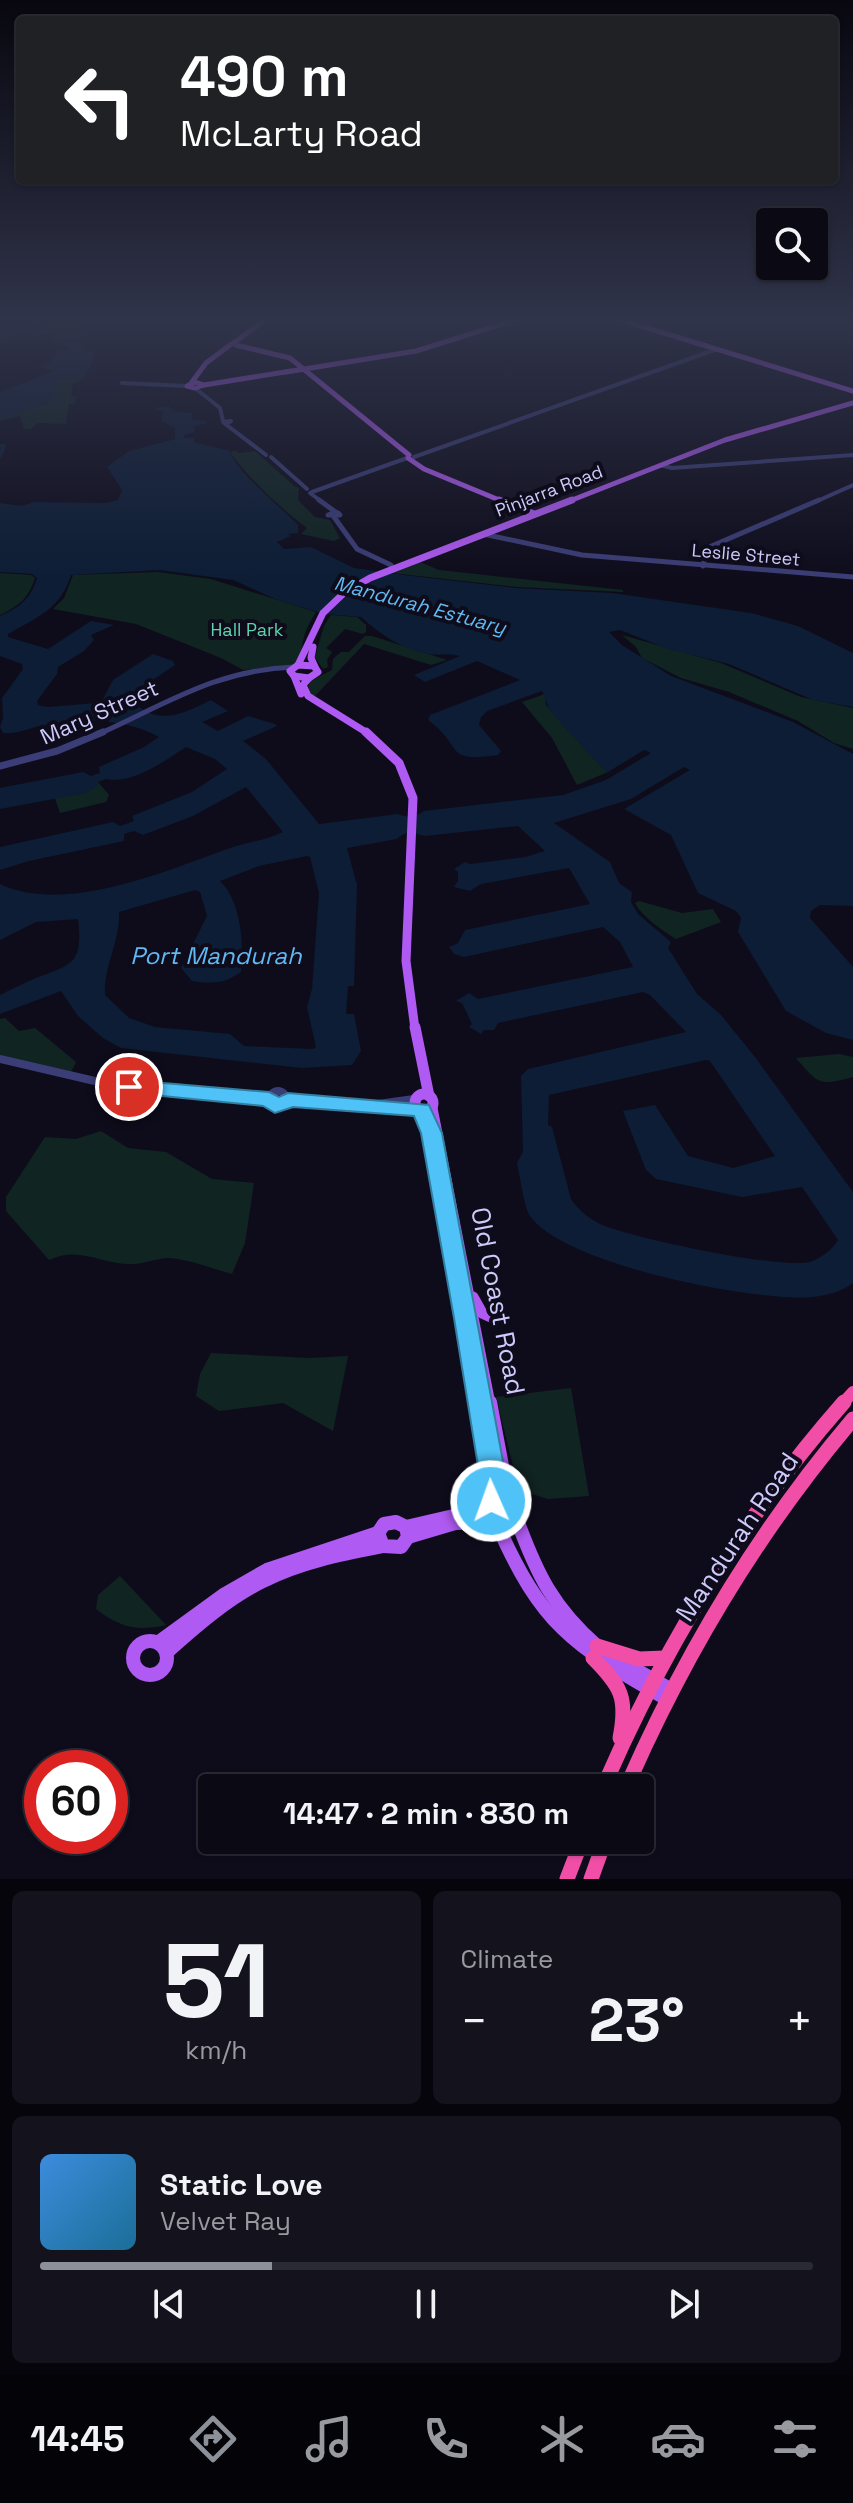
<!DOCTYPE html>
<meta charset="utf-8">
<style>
:root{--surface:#0a0914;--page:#13121d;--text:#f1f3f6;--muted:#999aa0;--line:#2a2a34;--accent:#8c9099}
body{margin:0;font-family:"Space Grotesk",sans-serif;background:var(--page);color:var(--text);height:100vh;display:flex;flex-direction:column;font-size:30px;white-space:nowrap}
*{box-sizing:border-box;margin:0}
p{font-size:26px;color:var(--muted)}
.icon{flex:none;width:44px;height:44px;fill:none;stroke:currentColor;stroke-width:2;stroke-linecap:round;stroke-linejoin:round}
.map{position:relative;height:1879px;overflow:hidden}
.side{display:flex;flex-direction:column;gap:12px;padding:12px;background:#06050b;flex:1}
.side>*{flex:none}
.guide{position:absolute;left:16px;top:16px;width:822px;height:168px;border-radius:8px;box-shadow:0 2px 6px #0004,0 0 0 2px var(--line);background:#202124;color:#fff;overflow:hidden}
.controls{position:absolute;left:756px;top:208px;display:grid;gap:16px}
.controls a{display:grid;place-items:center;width:72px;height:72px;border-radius:8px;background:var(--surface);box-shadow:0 2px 6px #0004,0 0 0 2px var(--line);font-size:40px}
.speed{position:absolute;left:24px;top:1750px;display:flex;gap:16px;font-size:40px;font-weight:700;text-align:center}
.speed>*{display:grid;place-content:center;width:104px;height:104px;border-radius:50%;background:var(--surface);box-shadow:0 2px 6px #0004,0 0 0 2px var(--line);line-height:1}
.speed .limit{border:12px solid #d22;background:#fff;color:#111}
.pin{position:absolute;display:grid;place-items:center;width:68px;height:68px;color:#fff;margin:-34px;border:4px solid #fff;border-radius:50%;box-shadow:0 2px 8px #0007}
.me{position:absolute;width:88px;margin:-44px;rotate:358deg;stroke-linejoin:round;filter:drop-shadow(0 0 6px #0008)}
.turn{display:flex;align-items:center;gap:28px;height:168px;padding:0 32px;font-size:36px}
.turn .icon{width:104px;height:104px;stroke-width:2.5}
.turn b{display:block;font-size:56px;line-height:68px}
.big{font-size:60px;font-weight:700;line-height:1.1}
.side .tile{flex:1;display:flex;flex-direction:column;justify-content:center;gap:12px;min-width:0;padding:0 28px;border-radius:12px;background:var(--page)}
.side .dial{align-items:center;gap:0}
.dial b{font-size:104px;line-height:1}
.song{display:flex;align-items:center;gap:24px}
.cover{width:96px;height:96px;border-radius:12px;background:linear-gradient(135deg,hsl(210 70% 55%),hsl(200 70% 35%))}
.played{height:8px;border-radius:4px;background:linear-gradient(90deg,var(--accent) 30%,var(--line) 30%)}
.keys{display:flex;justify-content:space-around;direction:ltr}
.heat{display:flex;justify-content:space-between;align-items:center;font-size:44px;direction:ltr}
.side .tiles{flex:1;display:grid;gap:12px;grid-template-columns:1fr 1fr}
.tile:last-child{grid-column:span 2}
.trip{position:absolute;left:198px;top:1774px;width:456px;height:80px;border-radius:8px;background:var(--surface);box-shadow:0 2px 6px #0004,0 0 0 2px var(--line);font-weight:700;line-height:80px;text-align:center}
.menu{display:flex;height:128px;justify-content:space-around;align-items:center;background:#040408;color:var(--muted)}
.menu .icon{width:56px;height:56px}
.menu .on{color:var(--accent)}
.menu b{font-size:36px;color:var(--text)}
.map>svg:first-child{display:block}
.green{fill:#102422}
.water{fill:#0c1d35;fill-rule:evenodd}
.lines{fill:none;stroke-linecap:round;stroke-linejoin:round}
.canal{stroke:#0c1d35;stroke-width:4}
.minor-far3{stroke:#3b3d76;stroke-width:4}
.minor-far2{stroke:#3b3d76;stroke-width:5}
.minor-far1{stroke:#3b3d76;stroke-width:7}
.minor{stroke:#3b3d76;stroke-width:8}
.major-far4{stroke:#af5af2;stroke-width:5}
.major-far3{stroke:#af5af2;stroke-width:7}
.major-far2{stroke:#af5af2;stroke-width:9}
.major-far1{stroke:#af5af2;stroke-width:11}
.major{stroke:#af5af2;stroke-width:14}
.highway-far1{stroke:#f14fa7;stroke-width:12}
.highway{stroke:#f14fa7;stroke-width:15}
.route{fill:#4fc3f7;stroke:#337fa1;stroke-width:2}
.labels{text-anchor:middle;stroke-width:8;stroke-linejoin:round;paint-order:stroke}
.far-street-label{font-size:18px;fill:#cdcafb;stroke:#0e0c1b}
.far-park-label{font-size:18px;fill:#5dd4ae;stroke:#0e0c1b}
.far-water-label{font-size:20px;font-style:italic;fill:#61b9f3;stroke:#0e0c1b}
.street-label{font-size:22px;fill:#cdcafb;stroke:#0e0c1b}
.water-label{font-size:24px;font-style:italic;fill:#61b9f3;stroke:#0e0c1b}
.near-street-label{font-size:26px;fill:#cdcafb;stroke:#0e0c1b}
</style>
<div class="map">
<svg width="853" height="1879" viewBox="0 0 853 1879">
<rect width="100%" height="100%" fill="#0e0c1b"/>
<g class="green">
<path d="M61 318H81L79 329 86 337 55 341 50 337 57 334C45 330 36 341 24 338Z"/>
<path d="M85 378 73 384 71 396H76L75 404H69L66 424 38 423 31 429H24L20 416 0 421V418L14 411 46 404 56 386 55 380Z"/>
<path d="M235 450 239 453 255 451 294 486 299 488 298 500 315 517 330 520 340 538 334 541 301 534 307 528C277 506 252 480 230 453Z"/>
<path d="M420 562 439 570 623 590V592L517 587 392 573Z"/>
<path d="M157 572 211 579 316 612C312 619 306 628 304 637 300 650 305 659 290 666L243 670 221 658 136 624 53 609 64 598 73 575Z"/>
<path d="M0 573 31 575 35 578C28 599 20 605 0 615Z"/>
<path d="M331 615 357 617 366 625V632L363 634 345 629 326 648 332 652 327 660 328 667 323 669 315 657 324 626Z"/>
<path d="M622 635 721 663 801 697 853 708V749L834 743 798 721 729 692 681 678 642 658 636 647Z"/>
<path d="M365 636H372L447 660 431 665 364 644 315 696 308 693 309 682 332 670 333 659 341 652H349Z"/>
<path d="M545 694 546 705 608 772 577 785 552 738 522 702Z"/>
<path d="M98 782 109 795 106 802 60 813 55 798 87 792Z"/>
<path d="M639 901 682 913 713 909 721 922 676 939C661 929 644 919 635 903Z"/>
<path d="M5 1018 19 1031 35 1028 76 1062 70 1074 0 1055V1019Z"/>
<path d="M839 1054 853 1057V1077C819 1086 819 1085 796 1058Z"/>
<path d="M101 1131 128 1148 166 1152 212 1179 254 1183 245 1243 232 1274C213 1269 191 1260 171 1258 158 1257 143 1265 128 1264 99 1263 78 1246 49 1260L6 1211V1197L45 1137 76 1139Z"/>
<path d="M211 1353 309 1358 348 1356 333 1431 283 1403 219 1411 196 1396 200 1374Z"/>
<path d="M571 1388 589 1496 548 1499 519 1490 496 1397Z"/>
<path d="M120 1576 166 1625C136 1632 120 1627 96 1609L98 1595Z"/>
</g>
<g class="water">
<path d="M0 318H50L0 345Z"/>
<path d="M76 339 85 345 84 350 93 351 94 357 85 378 57 379C56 385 56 391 54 396 50 405 10 414 0 418V392L55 371 38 367 48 363 59 351 68 350V347L57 343Z"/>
<path d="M169 406 175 412 193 413 191 419 207 421 205 424 194 426 195 432 185 435 183 438H194V442L230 451C232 468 283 509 298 525V533L287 534 291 536 277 542 284 549 311 547 354 568 404 575 516 588 612 593 751 613 798 626 853 653V707L813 700 729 664 668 649 620 630 609 632 622 645 671 676 793 722 853 754V906L820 905 811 911 810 918 853 967V1040L826 1033 786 1011 738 932 741 918 736 911 698 893 671 835 624 809 690 770 684 767 631 799 554 823 610 862 619 883 632 892 631 902 638 914 671 942 668 948 697 994 721 1015 755 1057 853 1192V1283C841 1292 828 1295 813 1297 755 1302 564 1265 530 1216 524 1207 520 1176 517 1163L523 1152 521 1076 528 1069 686 1032 650 995 643 992 498 1023 494 1030H484L481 1034 469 1027 472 1024 462 1003 456 1001 469 993 478 999 633 967 620 942 603 927 464 957 454 954 449 947 458 943 465 930 590 904 569 868 481 884 470 891 454 887 458 881V872L454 869 465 862 470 864 525 857 545 851 518 826 425 836C414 833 406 830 397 839L347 848 357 885 354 986H348L346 1014H354L361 1051 352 1065 302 1068 121 1048 103 1038 78 1016 61 991 0 1014V995C12 989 24 983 36 978 73 964 83 964 78 919L36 922 0 940V884C66 915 165 871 230 848 248 842 267 840 283 832L246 787 193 816 143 835 134 831 124 834V841L29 861 0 870V847L113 822 120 826 134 821 132 816 192 792 227 769 215 759 186 747C165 761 131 785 106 779L98 782 97 786 86 793 0 809V788L83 772 91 776 100 773 99 767 144 747 159 737C126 718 77 717 40 726 27 729 18 734 3 733L0 727 3 718 2 698 23 669 22 664 0 656V616C21 606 30 600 37 578L32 574 0 572V503L22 506 34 502 105 503 118 500 122 490 107 467 129 451 175 439V428L161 421 164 411 156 410 158 407ZM160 570 233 580 280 601 325 614 361 617C380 634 401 649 428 654 439 656 449 653 460 656L414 675 425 682 477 661 520 680 430 715 428 720C465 747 442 763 498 755L501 751 479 725 481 717 487 711 542 691 550 711 602 768 608 772 644 750 651 753 606 780 563 795 424 811C416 817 407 818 398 814L319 824 266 759 243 741 277 726 275 724 248 716 218 731 202 722 228 711 211 700C187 712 160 726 137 705L141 688 175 665 173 661 153 654 113 680 102 701 96 703 48 707 38 705 37 701 57 674 58 667 84 651 94 640 91 635 114 625 91 621 48 649 8 637V634C37 617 61 609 71 575ZM307 856 310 857 319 893 312 989 307 1007 316 1047 313 1049 244 1046 230 1034 155 1027 129 1018 105 995C104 964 120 943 119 912L195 890 200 892 207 916 181 968 192 981C212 984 224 984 241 972 244 943 241 901 220 881L259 866ZM706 1060 710 1061 775 1156 733 1168 688 1156 655 1105 623 1111 646 1170 656 1179 742 1197 802 1187 838 1240C833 1249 820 1259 810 1262 776 1269 640 1239 605 1226 592 1221 579 1211 571 1199L552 1127 548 1125 549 1095Z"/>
</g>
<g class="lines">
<path class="canal" d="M0 446H4L0 456"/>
<g class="minor-far3">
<path d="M122 383 187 386"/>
<path d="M195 388 220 408 223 421"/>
<path d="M231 421 228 423 223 422Z"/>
<path d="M224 423 266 455"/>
<path d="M271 457 307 489"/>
<path d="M414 457 717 349"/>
<path d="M660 465 672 468 853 455"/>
<path d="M312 492 407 458"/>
<path d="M310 493 322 502"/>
<path d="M815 502 853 485"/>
</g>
<g class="minor-far2">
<path d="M319 500 337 513"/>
<path d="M333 513H338L340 515H328Z"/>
<path d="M334 517 357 549 391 565V569"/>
<path d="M483 534 582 555 853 577"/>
<path d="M703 566 707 548 819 500"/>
<path d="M99 734C168 703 216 670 294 667"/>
</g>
<path class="minor-far1" d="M0 766 57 751 103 732"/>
<g class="minor">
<path d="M0 1059 99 1082 269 1099"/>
<circle cx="278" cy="1099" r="8"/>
<path d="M288 1100 371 1105 414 1099"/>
<path d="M382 1107H416"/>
</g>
<g class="major-far4">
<path d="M615 318 853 391"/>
<path d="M232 344 268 318"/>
<path d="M236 345 290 358 409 455"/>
<path d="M286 372 416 351 522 318"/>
<path d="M192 382 206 363 230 345"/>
<path d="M195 382 204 385 195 388 187 386Z"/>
<path d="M204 385 291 371"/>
<path d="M408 458 424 469 504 502"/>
<path d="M567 502 725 440 853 403"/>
</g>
<g class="major-far3">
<path d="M499 500 534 514"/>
<path d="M313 647 311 658 315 667"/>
<path d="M298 665 323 613 344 593 370 578 572 500"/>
<path d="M298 665 314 666 318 672 309 678 294 676 290 671Z"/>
<path d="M294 676 301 694"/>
<path d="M309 678 303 685 308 696 369 734"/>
</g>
<path class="major-far2" d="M366 732 399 763 413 798 406 961 415 1029"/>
<g class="major-far1">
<path d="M415 1027 429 1096"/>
<circle cx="424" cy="1103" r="9"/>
<path d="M432 1108 490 1404"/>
<path d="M422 1110 431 1133 480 1404"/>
<path d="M473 1297 482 1313 493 1318"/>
</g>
<g class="major">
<path d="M479 1402C486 1438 499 1477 487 1513 496 1525 503 1526 517 1520L520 1508 503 1471 490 1402"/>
<path d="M491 1501 504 1497 516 1502"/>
<path d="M517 1520C537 1574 553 1608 598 1647"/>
<path d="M396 1522 406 1527 408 1537 401 1547 383 1546 378 1533 384 1524Z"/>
<path d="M497 1524C541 1624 572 1645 665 1698"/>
<path d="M406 1527 488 1508"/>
<path d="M408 1537 455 1523 494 1522"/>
<circle cx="150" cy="1658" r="17"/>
<path d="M159 1642 225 1594 267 1570 378 1533"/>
<path d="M167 1652C196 1626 228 1598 263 1581 300 1562 342 1554 383 1546"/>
<path d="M610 1655 670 1689"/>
</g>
<path class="highway-far1" d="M842 1404 853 1392"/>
<g class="highway">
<path d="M597 1646 639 1659 665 1658"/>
<path d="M593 1658C621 1686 628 1698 620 1738"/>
<path d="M603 1788C664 1647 742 1518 844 1402"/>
<path d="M626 1788C685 1653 758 1531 853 1419"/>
<path d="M567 1879 582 1840"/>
<path d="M591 1879 605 1840"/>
</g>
</g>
<linearGradient id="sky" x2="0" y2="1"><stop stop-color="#08070f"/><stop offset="0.55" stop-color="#30344a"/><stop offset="1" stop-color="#30344a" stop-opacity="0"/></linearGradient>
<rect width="853" height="581" fill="url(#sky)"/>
<path class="route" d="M129 1080 269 1092 279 1097 288 1093 429 1105 442 1133 505 1472 504 1501 501 1509 491 1512 482 1509 478 1501 479 1472 454 1318 421 1133 414 1116 293 1107 275 1113 263 1106 122 1092 119 1087Z"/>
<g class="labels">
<g class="far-street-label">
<text transform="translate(549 491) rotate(-21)" y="6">Pinjarra Road</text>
<text transform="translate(746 555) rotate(5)" y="6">Leslie Street</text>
</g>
<g class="far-park-label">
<text x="247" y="636">Hall Park</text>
</g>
<g class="far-water-label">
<text transform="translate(420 605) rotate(15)" y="7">Mandurah Estuary</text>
</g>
<g class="street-label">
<text transform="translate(99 712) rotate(-24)" y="8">Mary Street</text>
</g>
<g class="water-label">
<text x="216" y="964">Port Mandurah</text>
</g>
<g class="near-street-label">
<text transform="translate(498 1301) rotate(79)" y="9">Old Coast Road</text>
<text transform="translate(737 1537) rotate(-56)" y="9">Mandurah Road</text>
</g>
</g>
</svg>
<div class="controls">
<a><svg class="icon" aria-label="search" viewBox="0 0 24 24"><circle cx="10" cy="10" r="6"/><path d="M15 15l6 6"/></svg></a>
</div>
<div class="speed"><div class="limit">60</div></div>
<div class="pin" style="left:129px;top:1087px;background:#d93025"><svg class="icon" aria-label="arrive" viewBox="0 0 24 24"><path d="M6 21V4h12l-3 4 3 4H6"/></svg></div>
<svg class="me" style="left:491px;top:1501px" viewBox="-20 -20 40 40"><circle r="17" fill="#4fc3f7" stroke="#fff" stroke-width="3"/><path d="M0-11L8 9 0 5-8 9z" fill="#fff"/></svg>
<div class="trip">14:47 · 2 min · 830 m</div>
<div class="guide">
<div class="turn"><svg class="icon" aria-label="left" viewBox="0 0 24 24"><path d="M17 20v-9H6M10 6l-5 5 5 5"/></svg><div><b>490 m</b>McLarty Road</div></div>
</div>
</div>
<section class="side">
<div class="tiles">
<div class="tile dial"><b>51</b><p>km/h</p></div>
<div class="tile"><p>Climate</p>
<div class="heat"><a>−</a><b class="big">23°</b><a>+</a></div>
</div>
<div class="tile">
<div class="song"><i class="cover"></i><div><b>Static Love</b><p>Velvet Ray</p></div></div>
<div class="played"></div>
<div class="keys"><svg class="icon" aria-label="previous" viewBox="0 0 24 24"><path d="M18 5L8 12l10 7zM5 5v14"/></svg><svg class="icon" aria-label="pause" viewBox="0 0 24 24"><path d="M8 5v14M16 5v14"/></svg><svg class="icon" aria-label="next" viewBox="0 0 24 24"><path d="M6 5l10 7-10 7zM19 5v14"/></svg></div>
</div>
</div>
</section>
<nav class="menu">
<b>14:45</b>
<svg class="icon on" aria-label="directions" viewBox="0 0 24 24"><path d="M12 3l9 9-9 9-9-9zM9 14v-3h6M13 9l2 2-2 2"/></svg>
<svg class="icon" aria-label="music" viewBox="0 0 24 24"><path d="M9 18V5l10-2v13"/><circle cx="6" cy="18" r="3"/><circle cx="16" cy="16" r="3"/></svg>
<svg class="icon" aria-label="phone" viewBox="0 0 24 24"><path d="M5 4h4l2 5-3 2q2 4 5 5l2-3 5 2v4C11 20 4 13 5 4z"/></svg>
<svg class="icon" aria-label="climate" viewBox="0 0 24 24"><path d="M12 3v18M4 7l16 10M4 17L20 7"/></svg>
<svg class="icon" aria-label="car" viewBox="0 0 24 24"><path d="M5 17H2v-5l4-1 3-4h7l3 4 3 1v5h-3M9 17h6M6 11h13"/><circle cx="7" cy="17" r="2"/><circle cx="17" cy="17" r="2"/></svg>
<svg class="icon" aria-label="filters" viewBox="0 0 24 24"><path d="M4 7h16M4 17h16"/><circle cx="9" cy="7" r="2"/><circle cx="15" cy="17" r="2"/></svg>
</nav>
